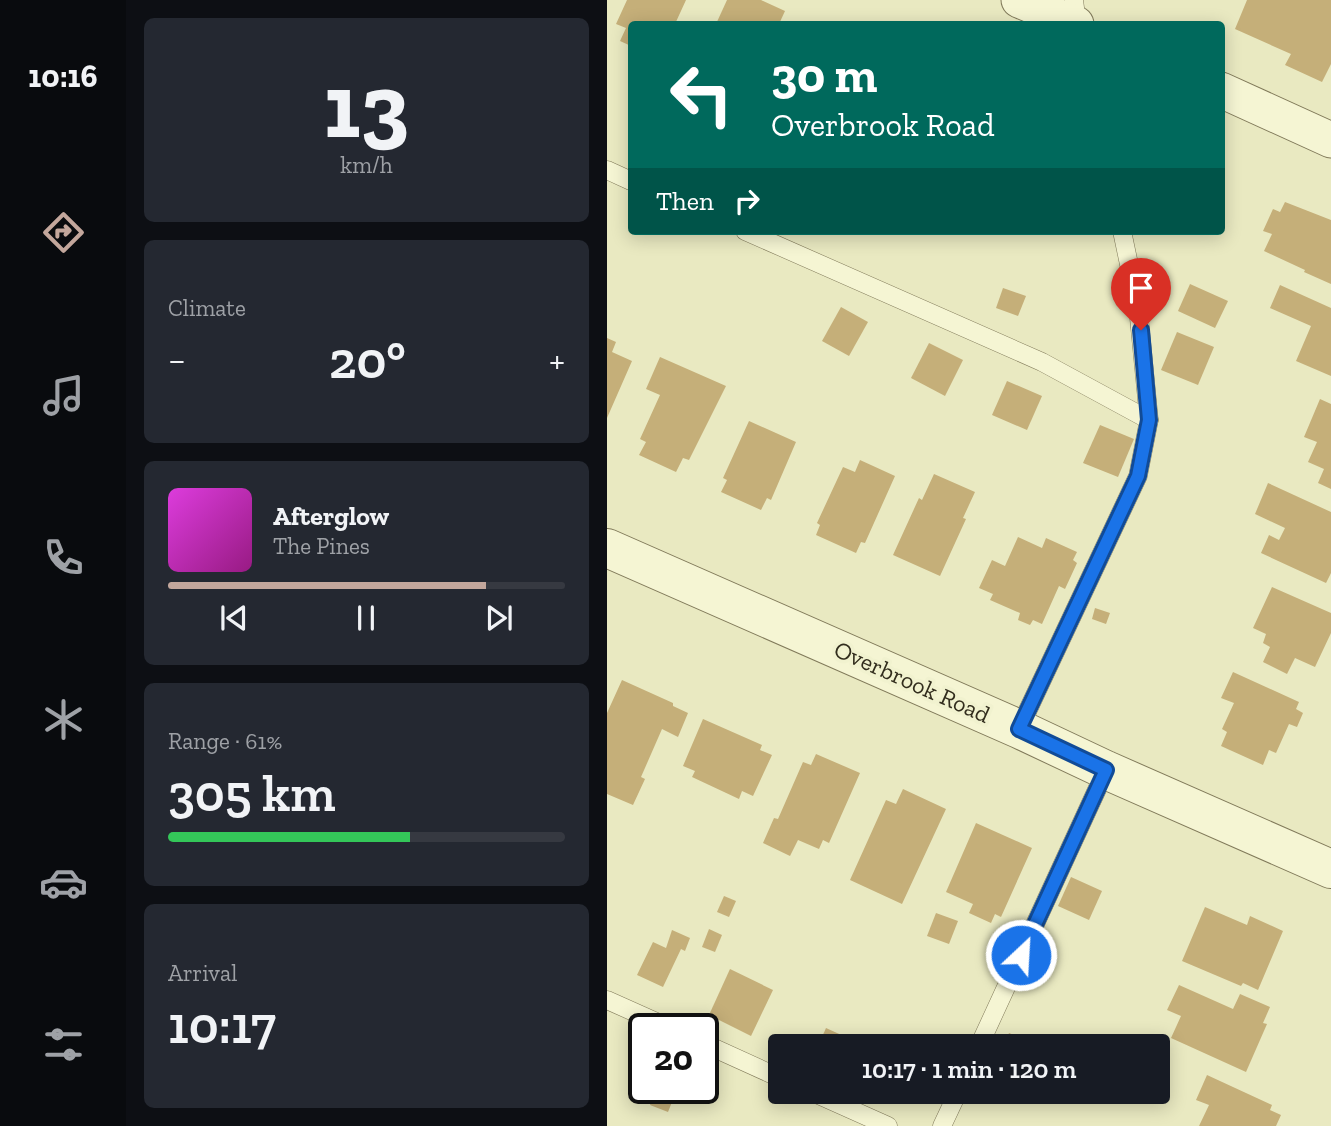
<!DOCTYPE html>
<meta charset="utf-8">
<style>
:root{--surface:#171b24;--page:#242831;--text:#f1f3f6;--muted:#9ea1a6;--line:#363941;--accent:#c3a79c}
body{margin:0;font-family:"Zilla Slab",serif;background:var(--page);color:var(--text);height:100vh;display:flex;flex-direction:column;font-size:26px;white-space:nowrap}
*{box-sizing:border-box;margin:0}
p{font-size:23px;color:var(--muted)}
.icon{flex:none;width:38px;height:38px;fill:none;stroke:currentColor;stroke-width:2;stroke-linecap:round;stroke-linejoin:round}
.map{position:relative;flex:1;overflow:hidden}
.details{display:flex;flex-direction:column;gap:18px;padding:18px;background:#0d0f14;width:481px}
.details>*{flex:none}
.top-card{position:absolute;left:21px;top:21px;width:597px;height:214px;border-radius:7px;box-shadow:0 4px 18px #0003;background:#00695c;color:#fff;overflow:hidden}
.speed{position:absolute;left:21px;top:1013px;display:flex;gap:14px;font-size:35px;font-weight:700;text-align:center}
.speed>*{display:grid;place-content:center;width:91px;height:91px;border-radius:50%;background:var(--surface);box-shadow:0 4px 18px #0003;line-height:1}
.speed .limit{border:4px solid #111;border-radius:10px;background:#fff;color:#111}
.pin{position:absolute;display:grid;place-items:center;width:60px;height:60px;color:#fff;margin:-72px -30px;border-radius:50% 50% 50% 0;rotate:-45deg;box-shadow:0 0 7px #0007}
.pin .icon{rotate:45deg}
.me{position:absolute;width:77px;margin:-38px;rotate:25deg;stroke-linejoin:round;filter:drop-shadow(0 0 5px #0008)}
.turn{display:flex;align-items:center;gap:24px;height:147px;padding:0 28px;font-size:32px}
.turn .icon{width:91px;height:91px;stroke-width:2.5}
.turn b{display:block;font-size:49px;line-height:60px}
.then{display:flex;align-items:center;height:66px;padding:0 28px;background:#0003;gap:14px;font-size:26px}
.big{font-size:52px;font-weight:600;line-height:1.1}
.details .tile{flex:1;display:flex;flex-direction:column;justify-content:center;gap:10px;min-width:0;padding:0 24px;border-radius:10px;background:var(--page)}
.details .dial{align-items:center;gap:0}
.dial b{font-size:91px;line-height:1}
.song{display:flex;align-items:center;gap:21px}
.cover{width:84px;height:84px;border-radius:10px;background:linear-gradient(135deg,hsl(300 70% 55%),hsl(310 70% 35%))}
.played{height:7px;border-radius:4px;background:linear-gradient(90deg,var(--accent) 80%,var(--line) 80%)}
.keys{display:flex;justify-content:space-around;direction:ltr}
.heat{display:flex;justify-content:space-between;align-items:center;font-size:38px;direction:ltr}
.charge{height:10px;border-radius:5px;background:linear-gradient(90deg,#34c759 61%,var(--line) 0)}
.trip{position:absolute;left:161px;top:1034px;width:402px;height:70px;border-radius:7px;background:var(--surface);box-shadow:0 4px 18px #0003;font-weight:600;line-height:70px;text-align:center}
main{display:flex;flex:1;min-height:0}
.tab-bar{display:flex;flex-direction:column;width:126px;justify-content:space-around;align-items:center;background:#090b0e;color:var(--muted)}
.tab-bar .icon{width:49px;height:49px}
.tab-bar .active{color:var(--accent)}
.tab-bar b{font-size:32px;color:var(--text)}
.map>svg:first-child{display:block}
.building{fill:#c5af79}
.lines{fill:none;stroke-linecap:round;stroke-linejoin:round}
.service-casing{stroke:#817a5a;stroke-width:19}
.minor-casing{stroke:#817a5a;stroke-width:37}
.tertiary-casing{stroke:#817a5a;stroke-width:40}
.service{stroke:#f5f5d3;stroke-width:18}
.minor{stroke:#f5f5d3;stroke-width:35}
.tertiary{stroke:#f5f5d3;stroke-width:38}
.route-casing{stroke:#114b97;stroke-width:18}
.route{stroke:#1a73e8;stroke-width:12}
.labels{text-anchor:middle;stroke-width:7;stroke-linejoin:round;paint-order:stroke}
.street-label{font-size:24px;fill:#322d1d;stroke:#f1f2cf}
</style>
<main>
<nav class="tab-bar">
<b>10:16</b>
<svg class="icon active" aria-label="directions" viewBox="0 0 24 24"><path d="M12 3l9 9-9 9-9-9zM9 14v-3h6M13 9l2 2-2 2"/></svg>
<svg class="icon" aria-label="music" viewBox="0 0 24 24"><path d="M9 18V5l10-2v13"/><circle cx="6" cy="18" r="3"/><circle cx="16" cy="16" r="3"/></svg>
<svg class="icon" aria-label="phone" viewBox="0 0 24 24"><path d="M5 4h4l2 5-3 2q2 4 5 5l2-3 5 2v4C11 20 4 13 5 4z"/></svg>
<svg class="icon" aria-label="climate" viewBox="0 0 24 24"><path d="M12 3v18M4 7l16 10M4 17L20 7"/></svg>
<svg class="icon" aria-label="car" viewBox="0 0 24 24"><path d="M5 17H2v-5l4-1 3-4h7l3 4 3 1v5h-3M9 17h6M6 11h13"/><circle cx="7" cy="17" r="2"/><circle cx="17" cy="17" r="2"/></svg>
<svg class="icon" aria-label="filters" viewBox="0 0 24 24"><path d="M4 7h16M4 17h16"/><circle cx="9" cy="7" r="2"/><circle cx="15" cy="17" r="2"/></svg>
</nav>
<section class="details">
<div class="tile dial"><b>13</b><p>km/h</p></div>
<div class="tile"><p>Climate</p>
<div class="heat"><a>−</a><b class="big">20°</b><a>+</a></div>
</div>
<div class="tile">
<div class="song"><i class="cover"></i><div><b>Afterglow</b><p>The Pines</p></div></div>
<div class="played"></div>
<div class="keys"><svg class="icon" aria-label="previous" viewBox="0 0 24 24"><path d="M18 5L8 12l10 7zM5 5v14"/></svg><svg class="icon" aria-label="pause" viewBox="0 0 24 24"><path d="M8 5v14M16 5v14"/></svg><svg class="icon" aria-label="next" viewBox="0 0 24 24"><path d="M6 5l10 7-10 7zM19 5v14"/></svg></div>
</div>
<div class="tile"><p>Range · 61%</p><b class="big">305 km</b><div class="charge"></div></div>
<div class="tile"><p>Arrival</p><b class="big">10:17</b></div>
</section>
<div class="map">
<svg width="724" height="1126" viewBox="0 0 724 1126">
<rect width="100%" height="100%" fill="#e9e9c1"/>
<g class="building">
<path d="M20 0H79L68 24H24V46L13 41 19 28 9 24Z"/>
<path d="M120 0H154L178 11 172 24H109Z"/>
<path d="M640 0H724V64L715 82 678 65 684 54 628 29Z"/>
<path d="M678 202 724 220V284L697 272 698 270 657 251 665 234 656 231 666 209 673 212Z"/>
<path d="M583 284 621 301 608 328 571 311Z"/>
<path d="M673 285 724 308V376L689 361 704 326 663 308Z"/>
<path d="M396 288 419 296 411 316 389 308Z"/>
<path d="M234 307 261 322 242 356 215 341Z"/>
<path d="M570 332 607 347 591 385 554 370Z"/>
<path d="M0 338 9 342 5 352 25 361 0 418Z"/>
<path d="M322 343 356 360 338 396 304 378Z"/>
<path d="M53 357 119 386 82 460 76 458 69 472 32 455 39 442 33 439 53 395 39 389Z"/>
<path d="M400 381 435 396 420 430 385 415Z"/>
<path d="M713 399 724 404V489L711 483 717 469 701 462 710 442 697 437Z"/>
<path d="M142 421 189 442 164 500 160 498 154 510 114 492 120 480 116 478Z"/>
<path d="M493 425 527 439 511 477 476 463Z"/>
<path d="M253 460 288 476 258 543 254 542 249 553 209 535 213 525 210 523 236 467 248 472Z"/>
<path d="M327 474 368 492 356 518 359 519 333 576 286 555 312 498 315 500Z"/>
<path d="M661 483 724 512V573L719 583 654 553 662 535 672 540 678 528 648 514Z"/>
<path d="M411 537 435 548 439 538 470 552 466 560 470 563 458 589 452 586 435 624 426 620 423 625 411 620 413 613 383 600 386 594 372 588 385 560 398 566Z"/>
<path d="M665 587 724 613V633L708 667 688 658 680 674 656 662 663 647 656 643 659 634 646 628Z"/>
<path d="M488 608 503 613 499 624 485 619Z"/>
<path d="M626 672 692 702 689 709 696 713 690 727 682 724 669 753 662 750 656 765 614 746 620 732 615 729 627 703 614 698Z"/>
<path d="M15 680 66 703V706L81 713 71 737 55 729 34 777 38 779 26 805 0 794V713Z"/>
<path d="M96 719 155 745 153 750 165 755 146 796 135 791 132 799 85 777 88 771 76 766Z"/>
<path d="M209 754 253 773 222 843 216 840 212 849 191 840 183 856 156 843 167 818 171 819 196 762 204 765Z"/>
<path d="M296 789 339 809 295 904 243 880 279 800 289 804Z"/>
<path d="M369 823 425 848 394 917 388 914 384 923 362 913 366 904 339 892Z"/>
<path d="M464 877 495 891 482 920 451 906Z"/>
<path d="M117 896 129 901 122 917 110 912Z"/>
<path d="M598 907 640 925 643 916 676 931 651 990 636 983 634 986 575 961Z"/>
<path d="M329 913 351 921 342 944 320 936Z"/>
<path d="M102 929 115 935 108 952 95 947Z"/>
<path d="M65 930 83 938 78 951 74 949 56 987 30 975 46 942 59 948Z"/>
<path d="M123 969 166 990 144 1036 102 1015Z"/>
<path d="M572 985 626 1009 633 994 663 1007 656 1023 660 1024 639 1072 564 1038 574 1016 560 1010Z"/>
<path d="M219 1028 252 1043 250 1046H211Z"/>
<path d="M402 1033 421 1041 418 1046H396Z"/>
<path d="M600 1075 665 1105 663 1110 674 1115 669 1126H592L602 1105 589 1100Z"/>
<path d="M49 1090 67 1097 61 1112 43 1105Z"/>
</g>
<g class="lines">
<g class="service-casing">
<g id="service">
<path d="M467 0 470 24"/>
<path d="M0 170 24 181"/>
<path d="M138 231 435 362 542 420"/>
<path d="M412 729 531 476 542 420 531 307 515 231"/>
<path d="M0 1000 65 1029"/>
<path d="M96 1043 173 1078"/>
<path d="M372 1046 499 770"/>
<path d="M205 1092 281 1126"/>
<path d="M335 1126 351 1092"/>
</g>
</g>
<g class="minor-casing">
<g id="minor">
<path d="M412 0 469 24"/>
<path d="M614 90 724 140"/>
</g>
</g>
<g class="tertiary-casing">
<path id="tertiary" d="M0 548 412 729 499 770 724 869"/>
</g>
<use href="#service" class="service"/>
<use href="#minor" class="minor"/>
<use href="#tertiary" class="tertiary"/>
</g>
<g class="lines">
<g class="route-casing">
<path id="route" d="M414 955 499 770 412 729 531 476 542 420 534 330"/>
</g>
<use href="#route" class="route"/>
</g>
<g class="labels">
<g class="street-label">
<text transform="translate(305 682) rotate(24)" y="8">Overbrook Road</text>
</g>
</g>
</svg>
<div class="speed"><div class="limit">20</div></div>
<div class="pin" style="left:534px;top:330px;background:#d93025"><svg class="icon" aria-label="arrive" viewBox="0 0 24 24"><path d="M6 21V4h12l-3 4 3 4H6"/></svg></div>
<svg class="me" style="left:414px;top:955px" viewBox="-20 -20 40 40"><circle r="17" fill="#1a73e8" stroke="#fff" stroke-width="3"/><path d="M0-11L8 9 0 5-8 9z" fill="#fff"/></svg>
<div class="trip">10:17 · 1 min · 120 m</div>
<div class="top-card">
<div class="turn"><svg class="icon" aria-label="left" viewBox="0 0 24 24"><path d="M17 20v-9H6M10 6l-5 5 5 5"/></svg><div><b>30 m</b>Overbrook Road</div></div>
<div class="then">Then<svg class="icon" aria-label="right" viewBox="0 0 24 24"><path d="M7 20v-9h11M14 6l5 5-5 5"/></svg></div>
</div>
</div>
</main>
